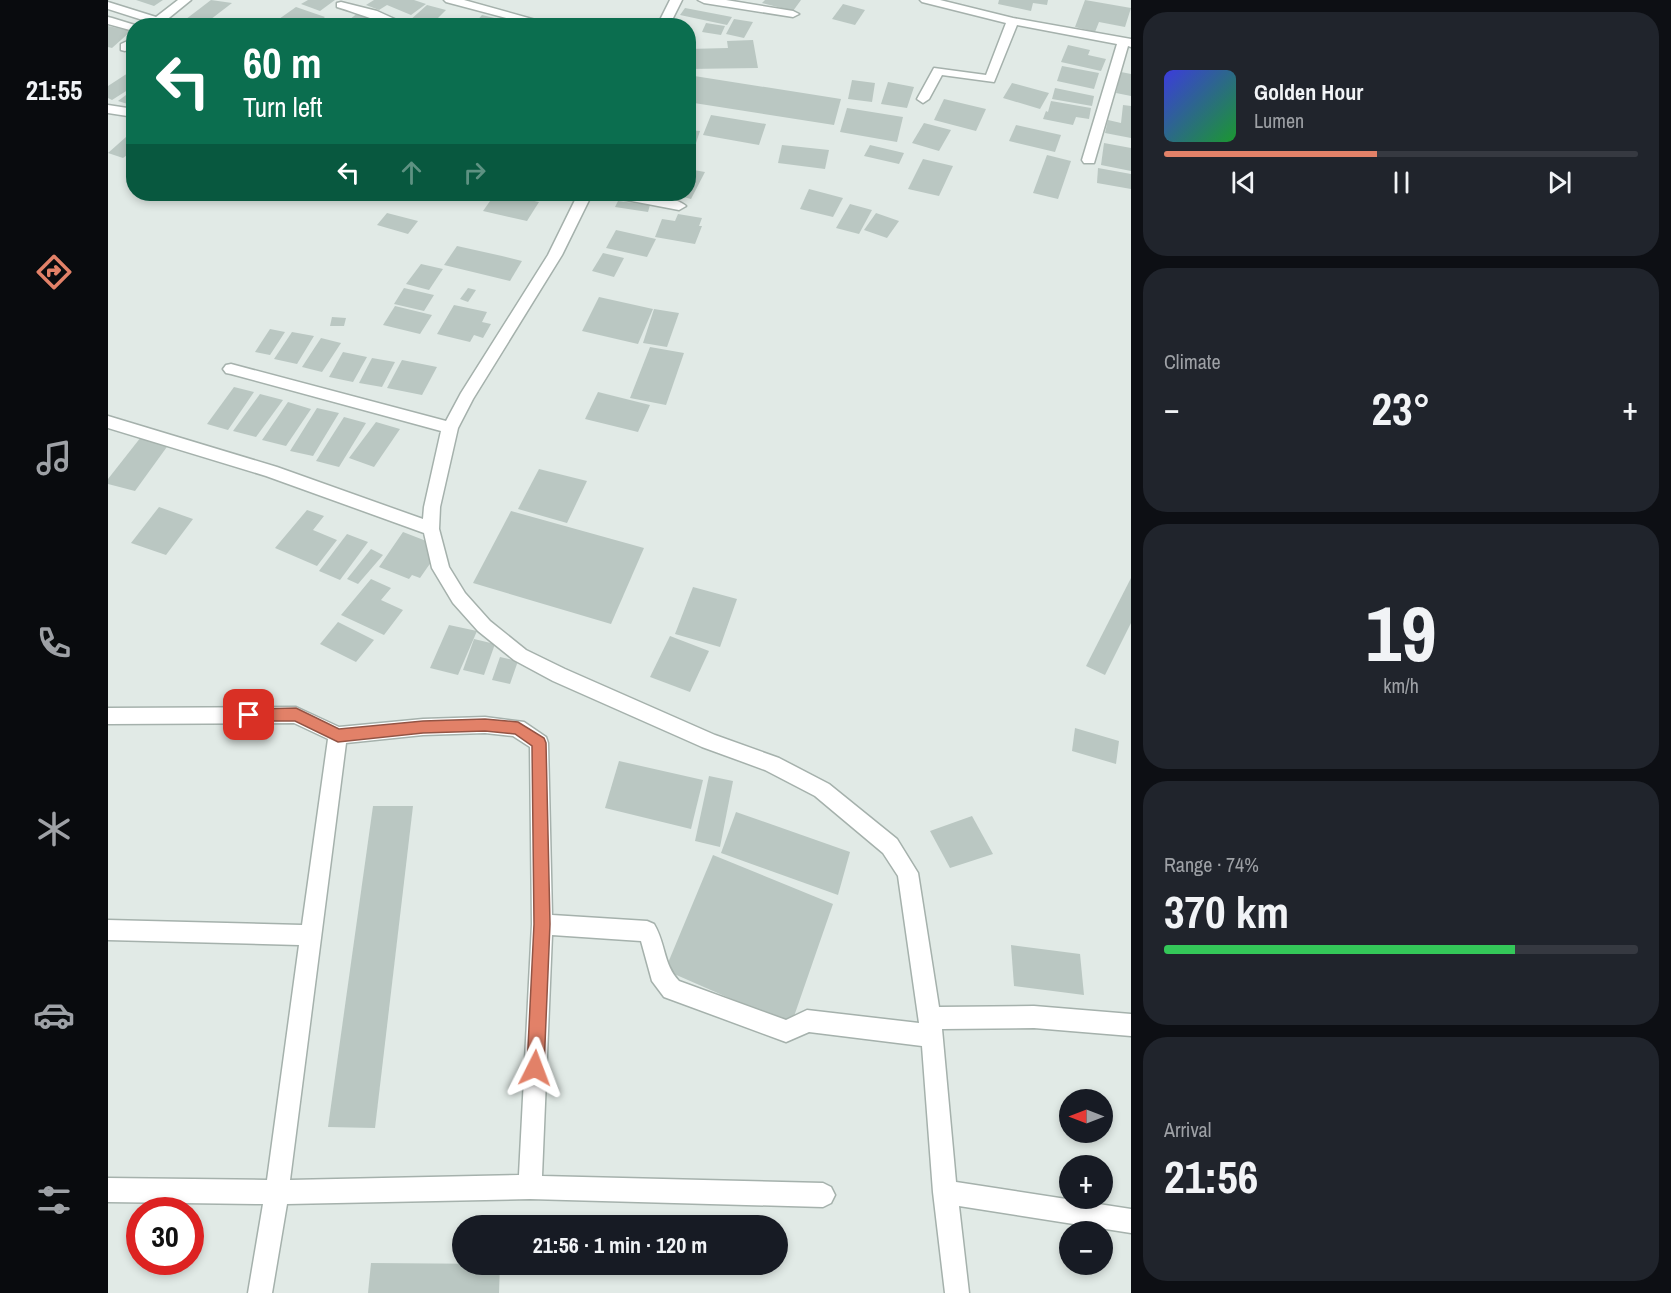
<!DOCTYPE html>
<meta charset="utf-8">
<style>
:root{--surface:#171b24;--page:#20242c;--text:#f1f3f6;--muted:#9ea1a6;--line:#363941;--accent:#e28168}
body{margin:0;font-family:"Archivo Narrow",sans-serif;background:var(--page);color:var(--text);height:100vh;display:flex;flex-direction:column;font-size:22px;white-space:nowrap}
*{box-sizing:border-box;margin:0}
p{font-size:20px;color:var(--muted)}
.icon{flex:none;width:33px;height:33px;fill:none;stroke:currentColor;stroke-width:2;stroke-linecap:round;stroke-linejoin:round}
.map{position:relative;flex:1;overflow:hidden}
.details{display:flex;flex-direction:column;gap:12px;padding:12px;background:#0d0f14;width:540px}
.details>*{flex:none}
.banner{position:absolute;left:18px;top:18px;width:570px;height:183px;border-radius:24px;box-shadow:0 3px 9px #0003;background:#0b6e4f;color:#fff;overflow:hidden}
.needle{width:39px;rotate:270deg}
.buttons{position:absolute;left:951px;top:1089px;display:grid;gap:12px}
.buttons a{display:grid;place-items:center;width:54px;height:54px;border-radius:50%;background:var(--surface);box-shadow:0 3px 9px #0003;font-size:30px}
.speed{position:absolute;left:18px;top:1197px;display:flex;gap:12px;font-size:30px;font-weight:700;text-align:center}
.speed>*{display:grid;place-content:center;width:78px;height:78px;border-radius:50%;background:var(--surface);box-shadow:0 3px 9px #0003;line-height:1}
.speed .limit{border:9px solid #d22;background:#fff;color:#111}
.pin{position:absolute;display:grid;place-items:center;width:51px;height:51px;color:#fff;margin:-26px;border-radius:12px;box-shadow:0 3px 9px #0006}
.me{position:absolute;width:66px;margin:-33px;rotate:3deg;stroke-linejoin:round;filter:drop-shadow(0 0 4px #0008)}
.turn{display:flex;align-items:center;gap:21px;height:126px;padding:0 18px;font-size:27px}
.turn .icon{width:78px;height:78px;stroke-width:2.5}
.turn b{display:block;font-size:42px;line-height:51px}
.lanes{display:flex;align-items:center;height:57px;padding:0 18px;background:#0003;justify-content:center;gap:30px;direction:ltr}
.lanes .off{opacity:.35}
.big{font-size:45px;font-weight:700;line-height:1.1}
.details .tile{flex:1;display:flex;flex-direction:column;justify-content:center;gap:9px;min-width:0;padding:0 21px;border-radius:24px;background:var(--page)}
.details .dial{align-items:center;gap:0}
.dial b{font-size:78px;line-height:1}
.song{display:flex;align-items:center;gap:18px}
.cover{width:72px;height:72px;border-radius:9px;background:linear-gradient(135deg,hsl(240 70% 55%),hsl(130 70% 35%))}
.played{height:6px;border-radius:3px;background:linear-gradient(90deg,var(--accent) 45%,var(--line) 45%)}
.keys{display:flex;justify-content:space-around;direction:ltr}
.heat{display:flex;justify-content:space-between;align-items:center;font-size:33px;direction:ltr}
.charge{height:9px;border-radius:4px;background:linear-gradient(90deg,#34c759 74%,var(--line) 0)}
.trip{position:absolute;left:344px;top:1215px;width:336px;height:60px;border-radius:30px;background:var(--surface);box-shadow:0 3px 9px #0003;font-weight:700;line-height:60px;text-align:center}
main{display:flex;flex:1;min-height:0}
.tab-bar{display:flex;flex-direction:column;width:108px;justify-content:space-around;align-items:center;background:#090b0e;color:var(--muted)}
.tab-bar .icon{width:42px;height:42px}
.tab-bar .active{color:var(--accent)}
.tab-bar b{font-size:27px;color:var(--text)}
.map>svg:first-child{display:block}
.building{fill:#bac7c2}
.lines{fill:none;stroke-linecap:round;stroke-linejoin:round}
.minor-casing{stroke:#a5b1ac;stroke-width:3}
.minor{fill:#fff;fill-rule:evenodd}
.route{fill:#e28168;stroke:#935444;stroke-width:1.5}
</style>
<main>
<nav class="tab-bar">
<b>21:55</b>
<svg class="icon active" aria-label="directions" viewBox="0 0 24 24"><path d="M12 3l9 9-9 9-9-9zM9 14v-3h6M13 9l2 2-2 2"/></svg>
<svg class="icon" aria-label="music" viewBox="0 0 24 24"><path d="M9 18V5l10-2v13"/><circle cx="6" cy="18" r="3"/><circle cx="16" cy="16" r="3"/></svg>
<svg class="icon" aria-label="phone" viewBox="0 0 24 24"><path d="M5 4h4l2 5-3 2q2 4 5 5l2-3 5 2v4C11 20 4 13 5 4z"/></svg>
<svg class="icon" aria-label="climate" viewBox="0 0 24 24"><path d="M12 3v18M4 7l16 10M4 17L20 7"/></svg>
<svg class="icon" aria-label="car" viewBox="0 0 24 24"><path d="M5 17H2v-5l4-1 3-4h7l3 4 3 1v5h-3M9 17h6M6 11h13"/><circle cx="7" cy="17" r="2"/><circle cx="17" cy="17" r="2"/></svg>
<svg class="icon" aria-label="filters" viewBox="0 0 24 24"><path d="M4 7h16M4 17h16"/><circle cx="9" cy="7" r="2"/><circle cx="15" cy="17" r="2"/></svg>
</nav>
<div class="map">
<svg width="1023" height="1293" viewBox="0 0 1023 1293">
<rect width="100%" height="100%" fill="#e1eae6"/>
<g class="building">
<path d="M28 0H55L46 6Z"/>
<path d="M103 0 124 3 94 26H69Z"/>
<path d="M200 0H227L212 11 193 4Z"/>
<path d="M266 0H306L318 4 303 15 279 5 271 10 258 5Z"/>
<path d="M657 0H693L685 11 654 3Z"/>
<path d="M891 0H940L939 5 925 3 923 11 890 4Z"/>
<path d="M977 0 1023 8 1017 27 991 22 987 32 967 27Z"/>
<path d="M735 4 757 10 747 25 724 19Z"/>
<path d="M319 5 338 10 322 26 301 21Z"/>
<path d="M188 7 217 17 206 26H189L171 19Z"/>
<path d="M577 8 624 17 619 25 572 15Z"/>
<path d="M251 12 285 23 282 26 236 24Z"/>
<path d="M374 15 407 23 405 26 366 24Z"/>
<path d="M626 19 645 22 636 38 618 34Z"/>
<path d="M598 23 617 26 613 35 594 32Z"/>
<path d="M0 26 23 31 4 48 0 47Z"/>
<path d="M645 40 650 68 580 69V49L620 48 619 41Z"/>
<path d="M960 45 982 50 980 55 998 59 993 71 953 62Z"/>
<path d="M954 66 991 73 986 89 949 81Z"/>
<path d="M1013 72 1023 74V96L1008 93Z"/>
<path d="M20 73 26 75V86L4 100 0 98V86Z"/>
<path d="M580 75 733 99 726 125 586 103 583 111H580Z"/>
<path d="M744 80 767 83 764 102 740 99Z"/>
<path d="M780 82 806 87 799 108 773 104Z"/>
<path d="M904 83 941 93 932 109 895 98Z"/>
<path d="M947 88 986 96 984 106 944 99Z"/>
<path d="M26 89V106L10 101Z"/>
<path d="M836 99 878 109 868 131 826 120Z"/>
<path d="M943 101 983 108 981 119 968 117 965 125 935 119 938 111 940 112Z"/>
<path d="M1015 105 1023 106V124L1015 123 1023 124V138L997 133 1000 120 1013 123Z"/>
<path d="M739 108 795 117 789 142 732 132Z"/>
<path d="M603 115 658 124 651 145 595 135Z"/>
<path d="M816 123 843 130 831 151 804 143Z"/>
<path d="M908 125 953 135 947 152 901 141Z"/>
<path d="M580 130 592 131 586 149 580 148Z"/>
<path d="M18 137 26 140V150L15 158 0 153Z"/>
<path d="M996 143 1023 148V171L993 165Z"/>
<path d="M674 145 721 150 717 169 670 163Z"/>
<path d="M762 145 796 153 791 164 756 156Z"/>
<path d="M939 155 963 161 950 199 925 193Z"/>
<path d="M815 159 845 166 831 196 800 189Z"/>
<path d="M990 168 1023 174V189L989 183Z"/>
<path d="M580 169 597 172 583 199 564 194H580Z"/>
<path d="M701 189 735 198 725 217 692 209Z"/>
<path d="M387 194H394L431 202 419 221 375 211Z"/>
<path d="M439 194H468L464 200Z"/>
<path d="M510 201 542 205 540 212 507 207Z"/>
<path d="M742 204 764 210 751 234 728 228Z"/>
<path d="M279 213 310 221 300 234 269 225Z"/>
<path d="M768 213 791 221 779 238 756 230Z"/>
<path d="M570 214 594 218 591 226H594L587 244 547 237 554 219 567 221Z"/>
<path d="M508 230 548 239 539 257 498 248Z"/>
<path d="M349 246 394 256 414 261 402 281 336 265Z"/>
<path d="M495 253 516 258 506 277 484 271Z"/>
<path d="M313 264 335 269 321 290 298 284Z"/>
<path d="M296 288 326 295 316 311 286 304Z"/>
<path d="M360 288 368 290 360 302 352 299Z"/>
<path d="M491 297 545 309 530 344 474 331Z"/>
<path d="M346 305 379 312 374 322 383 324 375 338 366 335 362 342 329 334Z"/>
<path d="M287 306 324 315 312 334 275 325Z"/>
<path d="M546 309 571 313 559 347 535 343Z"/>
<path d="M224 317 238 318 236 326H222Z"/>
<path d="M162 329 177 332 162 355 147 352Z"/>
<path d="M184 332 206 336 189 364 166 359Z"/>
<path d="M213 338 233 343 214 372 194 367Z"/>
<path d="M542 347 576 353 558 405 522 398Z"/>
<path d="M235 352 259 357 245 382 221 377Z"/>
<path d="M264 358 287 362 274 387 251 383Z"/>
<path d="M294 360 329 367 314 395 279 388Z"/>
<path d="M126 387 146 392 120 430 99 424Z"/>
<path d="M490 392 542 405 530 432 477 419Z"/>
<path d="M152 394 175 400 148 437 125 431Z"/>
<path d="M180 402 203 409 178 446 154 440Z"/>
<path d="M209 408 231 413 205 456 182 451Z"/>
<path d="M236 417 258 423 231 467 208 461Z"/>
<path d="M268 422 292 429 266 467 241 458Z"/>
<path d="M33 437 61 444 27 491 0 484V479Z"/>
<path d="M431 469 479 481 459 523 410 509Z"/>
<path d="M51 507 85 519 58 555 23 543Z"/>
<path d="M199 510 216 516 205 530 229 540 209 566 167 548Z"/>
<path d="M403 511 536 548 503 624 365 583Z"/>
<path d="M295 532 326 544 320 552 328 555 312 578 304 575 301 579 271 567Z"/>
<path d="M239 534 260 542 232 580 211 571Z"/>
<path d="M263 549 275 555 250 584 239 579Z"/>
<path d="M1023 578V623L997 675 978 666Z"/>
<path d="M263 579 283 588 273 600 295 610 276 635 233 615Z"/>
<path d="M585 587 629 599 612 647 567 634Z"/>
<path d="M230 622 266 640 248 662 212 644Z"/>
<path d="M341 625 369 631 350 675 322 668Z"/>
<path d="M562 636 601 651 582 692 542 677Z"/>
<path d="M366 639 387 644 376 675 355 670Z"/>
<path d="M392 657 410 661 402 684 384 680Z"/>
<path d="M967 728 1011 741 1008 764 964 751Z"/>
<path d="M511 761 595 780 583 829 497 808Z"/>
<path d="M601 776 625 781 612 847 587 841Z"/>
<path d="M265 806H305L267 1128 220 1127Z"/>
<path d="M628 812 742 852 730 895 613 853Z"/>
<path d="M864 816 885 854 842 868 822 831Z"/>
<path d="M605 855 725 904 683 1025 557 970Z"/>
<path d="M903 945 972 954 976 995 906 986Z"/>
<path d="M263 1263 392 1264 391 1293H260Z"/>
</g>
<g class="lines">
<g class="minor-casing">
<g id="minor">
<path d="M70 0H83L51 26H38L41 22 0 9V2L48 17Z"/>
<path d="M336 0H356L449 26H428L338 2Z"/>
<path d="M562 0H574L561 26H549Z"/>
<path d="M590 0H618L685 11 691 14 685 17 596 3Z"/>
<path d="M812 0H832L905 18 1023 39V47L1020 46 986 163H976L974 160 1009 44 909 25 886 82 834 75 821 99 815 103 809 99 826 68 878 75 898 23 814 2Z"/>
<path d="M233 2 269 11 302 26C278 26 253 14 229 7V3Z"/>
<path d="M0 17 4 18 30 26H26V31L22 30 0 24Z"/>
<path d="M26 38V47L17 51 13 50V44Z"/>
<path d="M0 105 26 109V117L0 113Z"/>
<path d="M470 194H484L454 255 365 399 350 428 332 507 331 529 341 567 357 593 382 621 418 650 457 669 607 735 671 758 721 784 789 839 810 873 831 1007 926 1006 1023 1014V1036L926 1028 834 1029 848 1182 1023 1209V1233L851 1206 861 1293H837L825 1192 814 1046 701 1032 678 1042 556 997 544 981 533 941 444 935 434 1176 715 1183 723 1187 727 1195 723 1203 715 1207 422 1199 179 1204 164 1293H140L155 1204 0 1202V1178L159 1180 191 945 0 940V920L194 925 220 739 186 723 0 724V708L188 707 231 727 315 719 377 717 416 722 438 737 440 743 444 915 539 921 546 924C558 944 555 964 571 981L678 1020 699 1010 811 1023 790 876 775 853 707 796 657 770 594 747 445 681 406 660 370 631 345 603 324 568 316 533 158 476 0 428V416L169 467 315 519 316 507 333 431 123 374 118 373 115 369 118 365 123 364 338 421 353 393 440 255ZM377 733 405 736 422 747 424 924 411 1175 182 1180 238 743 315 735Z"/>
<path d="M501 194C517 192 567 195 578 206L571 210 508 198Z"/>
</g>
</g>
<use href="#minor" class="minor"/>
</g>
<path class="route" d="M188 708 231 729 315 721 377 719 410 722 436 738 438 743 442 924 436 1068 433 1074 427 1076 421 1074 419 1068 426 924 424 746 407 734 377 731 315 733 230 742 187 721H141L136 719 134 715 136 711 141 709Z"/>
</svg>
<div class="buttons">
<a><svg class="needle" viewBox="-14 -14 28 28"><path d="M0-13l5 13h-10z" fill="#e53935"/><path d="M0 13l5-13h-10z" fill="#9ea1a6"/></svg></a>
<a>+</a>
<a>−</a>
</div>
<div class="speed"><div class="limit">30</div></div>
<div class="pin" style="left:141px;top:715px;background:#d93025"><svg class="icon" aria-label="arrive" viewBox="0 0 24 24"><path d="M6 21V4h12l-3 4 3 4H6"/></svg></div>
<svg class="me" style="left:427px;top:1068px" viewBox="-20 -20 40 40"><path d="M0-17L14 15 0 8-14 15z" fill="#e28168" stroke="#fff" stroke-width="4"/></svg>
<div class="trip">21:56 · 1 min · 120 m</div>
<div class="banner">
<div class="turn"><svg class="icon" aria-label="left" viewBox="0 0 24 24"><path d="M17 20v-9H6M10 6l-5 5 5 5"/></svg><div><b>60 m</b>Turn left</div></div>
<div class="lanes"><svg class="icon" aria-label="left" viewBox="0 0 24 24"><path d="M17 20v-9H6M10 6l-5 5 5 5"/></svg><svg class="icon off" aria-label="ahead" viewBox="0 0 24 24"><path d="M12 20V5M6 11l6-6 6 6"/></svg><svg class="icon off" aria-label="right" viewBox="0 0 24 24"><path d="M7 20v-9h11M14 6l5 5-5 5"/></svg></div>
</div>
</div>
<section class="details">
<div class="tile">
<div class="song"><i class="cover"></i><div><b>Golden Hour</b><p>Lumen</p></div></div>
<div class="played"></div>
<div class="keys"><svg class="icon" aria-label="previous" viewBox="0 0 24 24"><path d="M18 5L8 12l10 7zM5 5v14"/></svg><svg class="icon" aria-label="pause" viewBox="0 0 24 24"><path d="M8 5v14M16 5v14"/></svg><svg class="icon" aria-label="next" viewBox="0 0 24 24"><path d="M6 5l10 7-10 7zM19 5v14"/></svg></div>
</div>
<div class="tile"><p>Climate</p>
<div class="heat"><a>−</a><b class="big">23°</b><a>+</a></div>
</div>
<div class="tile dial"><b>19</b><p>km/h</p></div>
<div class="tile"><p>Range · 74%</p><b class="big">370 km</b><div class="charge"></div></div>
<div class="tile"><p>Arrival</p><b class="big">21:56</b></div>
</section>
</main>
